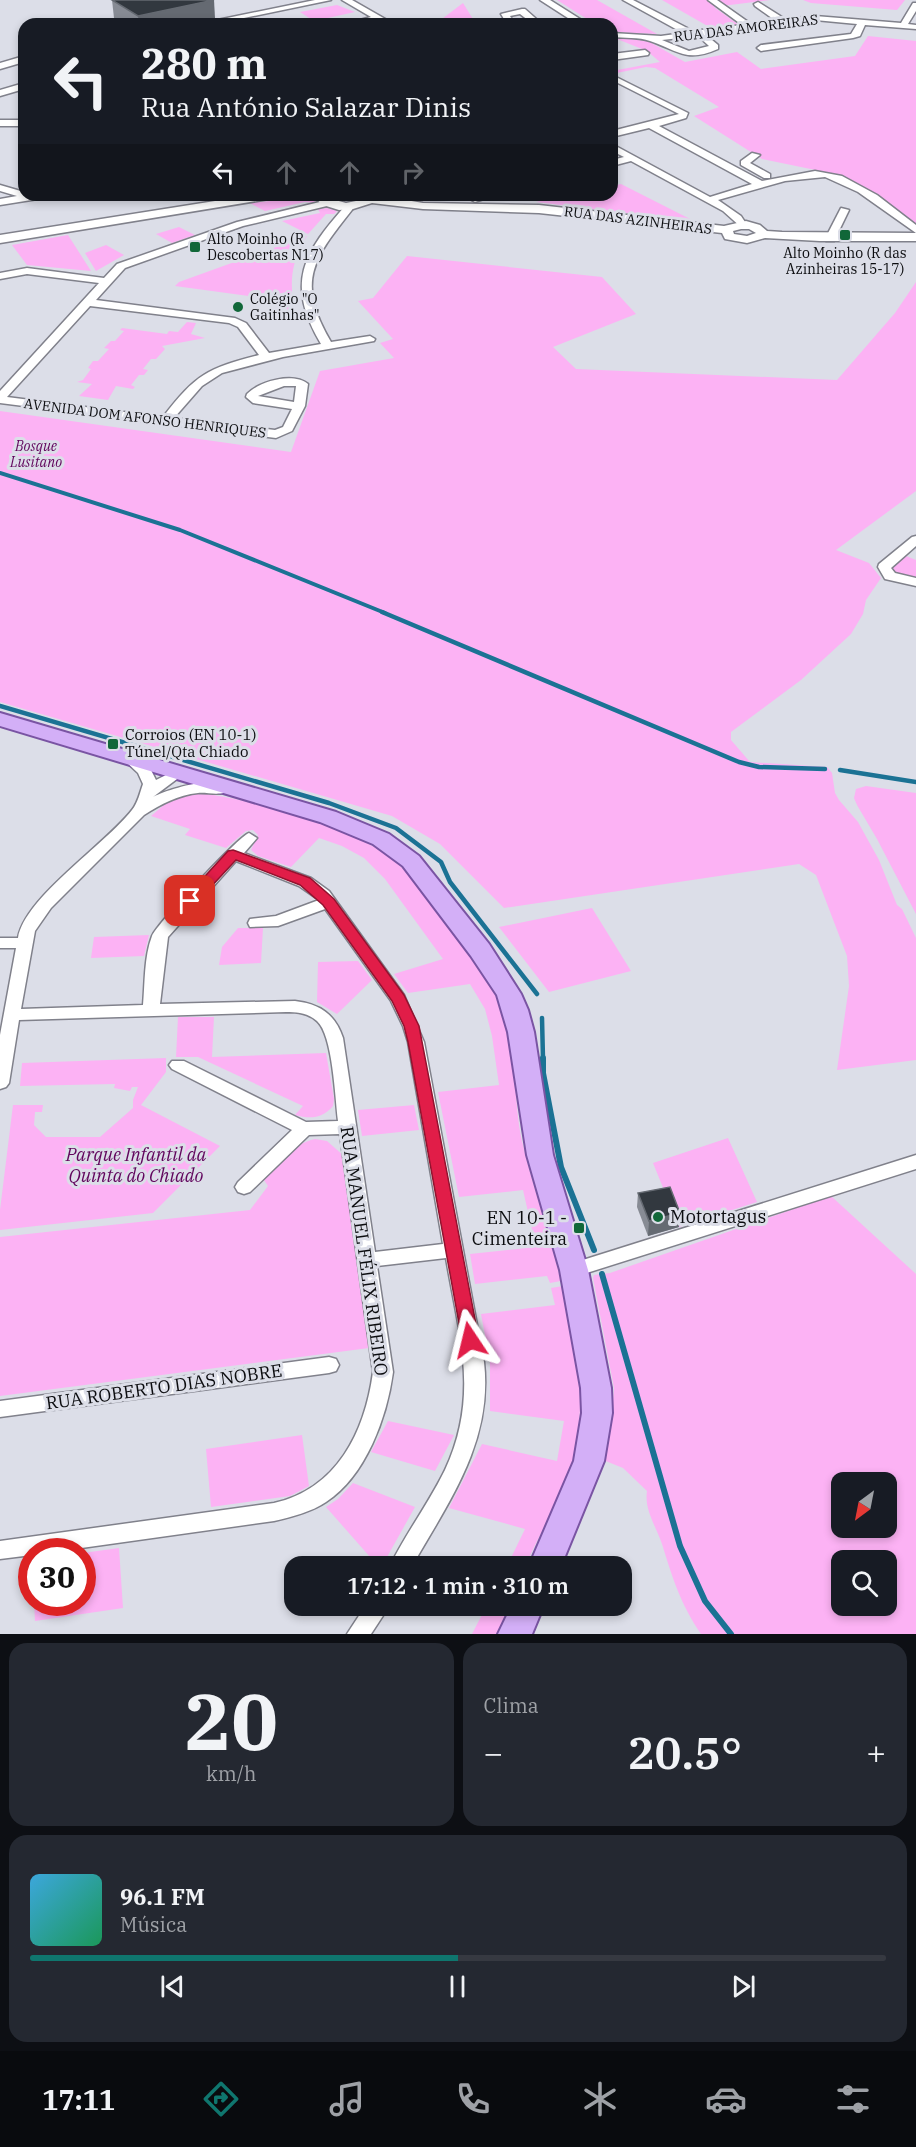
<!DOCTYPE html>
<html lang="pt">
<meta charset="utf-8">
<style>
:root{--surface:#171b24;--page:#242831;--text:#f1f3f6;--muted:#9ea1a6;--line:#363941;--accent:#0f766e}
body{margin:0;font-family:"IBM Plex Serif",serif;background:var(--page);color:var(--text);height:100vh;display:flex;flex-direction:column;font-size:22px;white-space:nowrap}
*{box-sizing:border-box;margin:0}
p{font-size:20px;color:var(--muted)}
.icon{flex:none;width:33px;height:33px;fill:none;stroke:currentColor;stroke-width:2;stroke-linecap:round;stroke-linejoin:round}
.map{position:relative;height:1634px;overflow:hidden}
.side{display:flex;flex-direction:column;gap:9px;padding:9px;background:#0d0f14;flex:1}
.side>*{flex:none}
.hud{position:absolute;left:18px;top:18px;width:600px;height:183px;border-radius:18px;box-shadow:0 3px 9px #0003;background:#171b24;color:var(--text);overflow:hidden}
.needle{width:39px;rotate:212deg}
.tools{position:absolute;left:831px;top:1472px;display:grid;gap:12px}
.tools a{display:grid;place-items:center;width:66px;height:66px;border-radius:12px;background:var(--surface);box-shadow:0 3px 9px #0003;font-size:30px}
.speed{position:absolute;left:18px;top:1538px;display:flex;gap:12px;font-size:30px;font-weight:700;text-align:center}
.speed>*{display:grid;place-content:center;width:78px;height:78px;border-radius:50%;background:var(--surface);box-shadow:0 3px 9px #0003;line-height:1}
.speed .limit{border:9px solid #d22;background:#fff;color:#111}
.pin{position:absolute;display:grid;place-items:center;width:51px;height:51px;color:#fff;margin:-26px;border-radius:12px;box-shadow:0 3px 9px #0006}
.me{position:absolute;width:66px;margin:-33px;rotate:350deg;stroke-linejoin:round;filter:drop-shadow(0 0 4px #0008)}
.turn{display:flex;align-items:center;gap:21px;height:126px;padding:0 24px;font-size:27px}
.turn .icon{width:78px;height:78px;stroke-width:2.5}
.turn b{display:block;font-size:42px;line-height:51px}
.lanes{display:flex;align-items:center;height:57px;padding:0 24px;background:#0003;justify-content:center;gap:30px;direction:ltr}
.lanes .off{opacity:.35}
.big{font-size:45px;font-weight:600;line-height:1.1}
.side .tile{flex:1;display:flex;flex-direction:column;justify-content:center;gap:9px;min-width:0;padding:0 21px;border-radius:18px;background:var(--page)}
.side .dial{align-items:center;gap:0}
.dial b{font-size:78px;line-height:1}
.song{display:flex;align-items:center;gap:18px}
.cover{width:72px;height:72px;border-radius:9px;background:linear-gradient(135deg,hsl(200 70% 55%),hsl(150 70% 35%))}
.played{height:6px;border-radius:3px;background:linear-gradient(90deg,var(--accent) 50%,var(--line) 50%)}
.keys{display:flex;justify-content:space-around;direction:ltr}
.heat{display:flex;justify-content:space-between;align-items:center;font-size:33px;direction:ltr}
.side .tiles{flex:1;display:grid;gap:9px;grid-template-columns:1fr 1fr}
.tile:last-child{grid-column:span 2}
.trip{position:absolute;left:284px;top:1556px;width:348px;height:60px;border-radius:18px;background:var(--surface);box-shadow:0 3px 9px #0003;font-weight:600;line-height:60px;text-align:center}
.menu{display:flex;height:96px;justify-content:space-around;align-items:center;background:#090b0e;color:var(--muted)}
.menu .icon{width:42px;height:42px}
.menu .active{color:var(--accent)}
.menu b{font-size:27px;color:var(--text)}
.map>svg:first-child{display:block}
.green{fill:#fcb2f4;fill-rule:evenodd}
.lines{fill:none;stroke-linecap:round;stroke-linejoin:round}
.stream-far2{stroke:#1b7294;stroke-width:4}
.stream-far1{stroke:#1b7294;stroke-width:4.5}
.stream{stroke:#1b7294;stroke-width:6}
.minor-casing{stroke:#80818b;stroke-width:3}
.tertiary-casing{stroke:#80818b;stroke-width:3}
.primary-casing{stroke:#7a54a3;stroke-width:4}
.minor{fill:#fff;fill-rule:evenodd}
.tertiary{fill:#fff;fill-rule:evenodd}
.primary{fill:#d3aff7;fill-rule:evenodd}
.wall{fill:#878b94}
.shaded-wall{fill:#656a72}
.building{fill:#32383f;stroke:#656a72;stroke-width:1.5}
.route{fill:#e11d48;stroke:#92132f;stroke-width:1.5}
.poi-dot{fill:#116739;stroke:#dcdee8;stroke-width:2}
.labels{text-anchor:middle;stroke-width:6;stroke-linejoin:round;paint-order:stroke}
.far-street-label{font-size:14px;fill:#0b0c0f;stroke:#dcdee8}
.far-poi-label{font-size:14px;fill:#0b0c0f;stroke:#dcdee8;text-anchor:start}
.far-park-label{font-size:14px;font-style:italic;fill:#61055d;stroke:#dcdee8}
.poi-label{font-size:15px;fill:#0b0c0f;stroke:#dcdee8;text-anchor:start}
.near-park-label{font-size:18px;font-style:italic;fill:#61055d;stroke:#dcdee8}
.near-poi-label{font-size:18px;fill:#0b0c0f;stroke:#dcdee8;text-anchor:start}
.near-street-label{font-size:18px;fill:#0b0c0f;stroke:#dcdee8}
</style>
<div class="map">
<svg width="916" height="1634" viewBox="0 0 916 1634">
<rect width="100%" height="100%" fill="#dcdee8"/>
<g class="green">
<path d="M557 0H597L657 34 612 32V24H595Z"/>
<path d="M662 0H770L714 7 739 25 711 28Z"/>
<path d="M803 0H905L897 10 811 3Z"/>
<path d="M463 3 476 24H429L438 22Z"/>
<path d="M337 5 355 12 314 21 300 12Z"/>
<path d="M868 36 916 41V225L830 173 762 159 694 116 719 107 655 68 646 67 612 74V71L660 62 647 51 612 37 648 41 685 62 737 52 761 69 855 56Z"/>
<path d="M621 184 694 221 536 202 570 195H612V186Z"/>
<path d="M309 197 315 201 314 203 305 202 265 211 250 203Z"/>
<path d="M327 208 337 211 334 214H326L308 234 282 221 320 213 318 209Z"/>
<path d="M179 227 195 235 172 243 156 234Z"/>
<path d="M68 235 91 271 27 265 12 245Z"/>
<path d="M307 236C289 265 290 284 295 317L278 300 175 286 179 282Z"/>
<path d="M106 245 124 255 96 271 85 253Z"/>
<path d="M407 256 602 277 636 314 553 347 576 369 837 380 895 313 916 282V491L836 550 869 563 881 578 866 600 863 614 851 634 801 680 731 732V740L750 762 827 767 832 773 835 793 839 800 858 822 879 860 897 905 902 909 916 938V1060L837 1070 849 986 847 956 816 875 799 864 504 908 440 844 392 816 0 702V411L291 452 320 371 394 358 380 343 393 339 358 301 373 298Z"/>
<path d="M187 322 196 323 191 334 205 338 162 346 165 349 156 359H151L143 369 148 370 144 375H139L131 385 135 387 133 389 116 386 108 400 79 396 92 384 77 382 83 380 91 369 88 368 93 361H98L109 349 104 348 111 341H115L124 331 120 330 122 328 167 334 169 331 178 332Z"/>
<path d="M906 556 916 560V577L898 574 892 569 893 566Z"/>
<path d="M866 786 916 793V914L877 839 857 805 854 798 856 789Z"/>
<path d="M200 793C254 800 358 827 398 864 421 885 439 913 457 938 474 962 495 987 505 1015 518 1053 513 1101 522 1141 533 1188 550 1234 561 1281L550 1283 547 1276 475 1284 470 1254 536 1247 523 1190 459 1197 438 1092 499 1085 492 1036 485 1009 470 984 408 993 394 974 443 959 385 879 364 858 342 846 319 838 291 867 258 856 251 850 258 835 253 830 246 831 226 848 185 835 190 829 151 816 171 799Z"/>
<path d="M592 908 631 971 549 992 499 927Z"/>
<path d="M238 928H263L261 963 219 965 222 947Z"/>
<path d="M149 935 144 956 91 958 94 937Z"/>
<path d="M358 961 372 980 337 1014 317 1002 318 962Z"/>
<path d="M178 1017H214L212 1057 326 1053 334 1099 333 1106C322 1119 310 1119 295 1115L303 1106 198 1057H176Z"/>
<path d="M166 1058V1072L141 1105 220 1146 153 1213 0 1230V1210L13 1105H43L42 1112H35L34 1125 46 1137H100L133 1108V1100L138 1087H132L130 1091 114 1088 115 1084 20 1086 22 1063Z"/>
<path d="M414 1105 419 1130 362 1136 358 1110Z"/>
<path d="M728 1138 757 1202 679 1227 653 1163Z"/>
<path d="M315 1139 327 1141 344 1156 369 1348 0 1396V1237L250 1210 268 1186 264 1180C277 1162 293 1144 315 1139Z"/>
<path d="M831 1196 916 1274V1634H701C680 1603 673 1579 662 1544 656 1526 644 1510 647 1491L623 1468 603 1460 611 1424 614 1388 593 1278 594 1275 610 1273ZM842 1482H886V1527H842ZM842 1560H886V1605H842Z"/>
<path d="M563 1286C578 1340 589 1415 570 1469 558 1502 540 1534 525 1566H507L525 1529 449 1508 482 1444 557 1461 564 1421 490 1411V1362L481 1314 555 1305 551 1288Z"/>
<path d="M388 1421 454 1435 435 1471 371 1452Z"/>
<path d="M302 1435 309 1486 290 1496 211 1507 206 1449Z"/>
<path d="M353 1483 415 1507 382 1566H378L326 1507 338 1499Z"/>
<path d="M119 1548 123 1608 35 1621 34 1602H82L83 1553Z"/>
<path d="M487 1605H509L498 1634H472Z"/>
</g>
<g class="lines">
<path class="stream-far2" d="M0 473 180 530 385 613"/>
<g class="stream-far1">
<path d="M382 612 739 762 759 767 825 769"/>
<path d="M0 706 329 803 396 828 441 862 450 882 537 994"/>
<path d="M840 770 916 782"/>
<path d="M542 1018 543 1059"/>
</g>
<g class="stream">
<path d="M543 1058V1073L561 1167 594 1250"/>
<path d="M602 1274 680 1546 705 1601 731 1634"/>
</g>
<g class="minor-casing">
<g id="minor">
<path d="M315 0H331L215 24H198Z"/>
<path d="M342 0H352L394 24H384L378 21 345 24 371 17Z"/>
<path d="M540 0H550L588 24H553L571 20Z"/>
<path d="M623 0H633L693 31 742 25 708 0H717L751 24 776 21 755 6 754 4 758 2 785 19 815 16 901 23 913 3H916V11L908 24 916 25V29L865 25 860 36 853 38 761 51 757 48 761 45 851 34 857 24 815 20 706 35 718 45V49C686 63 679 51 650 41 639 37 624 38 612 37V33L661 36 683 33ZM698 36 709 46 689 51 662 40Z"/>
<path d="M522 9H525L542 24H533L520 14 510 16 515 24H507L501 14Z"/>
<path d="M645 50 649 53 648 55 612 60V54Z"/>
<path d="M24 56V62L0 69V63Z"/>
<path d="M612 75 688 113 686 118 659 126 762 181 815 171 842 176 877 195 916 225V233L858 192 825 177 785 181 718 200 741 216 747 225 742 228 723 211 631 161 612 166V160L624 157 612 151V144L710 197 752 184 649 128 612 137V131L679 114 612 80Z"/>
<path d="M24 83V89L0 96V90Z"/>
<rect x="0" y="120" width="24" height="6"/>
<path d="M752 153 760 155 750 163 770 174V178H764L741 165V161Z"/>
<path d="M0 185 24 192V195H49L44 198 0 205V199L17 196 0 191Z"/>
<path d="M479 195H495L475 202 470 199Z"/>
<path d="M328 200 331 201V205L243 226 125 268 96 300 235 318 246 323 269 353 321 344C285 283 303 253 347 204H353L355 206C315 257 294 279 331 342L370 336 375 339 374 341 283 357 222 373 202 386 174 418 275 430 283 427 292 409 253 403 246 397 247 394C260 381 293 372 308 384L305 406 292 431 276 438 0 403V391L99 283 27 274 0 279V273L27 268 104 278 117 264 237 222ZM90 306 229 323 238 327 259 355C208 368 196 374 163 417L7 397ZM284 386H296L294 402 258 396Z"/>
<path d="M841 208 849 210 834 241H826L825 239Z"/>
<path d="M916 536V546L891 568 895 573 916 578V586L885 579 878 567 879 564 912 537Z"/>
<path d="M130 755 150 768 156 780 178 769 185 773 153 797C169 789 216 774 230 789 223 797 208 792 198 793 178 795 161 804 144 815L51 908 35 931 21 1009 143 1005C145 983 144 957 152 936 157 924 239 836 249 833L257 838 244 853 311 878 329 891 404 995 424 1042 484 1362C493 1441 450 1500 412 1566H390C406 1533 429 1503 445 1470 480 1395 459 1335 446 1258L377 1266 393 1372C387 1417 366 1476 326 1502 311 1512 292 1517 274 1521L60 1551H32V1555L0 1559V1541L274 1503C337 1489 365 1432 373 1372L340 1134 309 1135 250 1192 244 1194 238 1192 235 1187 238 1182 292 1130 172 1069 169 1065 172 1061H184L306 1122 338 1121C335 1098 333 1035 317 1021 308 1013 297 1012 286 1012L19 1020 9 1083 6 1087 0 1089V1035L16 948H0V938H18C25 897 106 844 132 810 138 803 140 792 143 784L138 773 123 759ZM236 861 299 886 319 900 276 916 250 919 248 923 250 927 278 926 325 909 391 1001 403 1026 408 1042 443 1244 375 1252 343 1038C335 1014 320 1004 295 1001L160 1004 168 937Z"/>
<path d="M916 1155V1169L574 1277 567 1275 565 1270 567 1265Z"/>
<path d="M329 1357 336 1359 339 1365 336 1371 329 1373 0 1417V1401Z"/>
<path d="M366 1605H390L371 1634H347Z"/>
</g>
</g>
<g class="tertiary-casing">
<g id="tertiary">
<path d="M253 195H281L275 198 0 243V235Z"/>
<path d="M317 195H329L328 198 346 203 361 200 365 195H377L423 203 539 205 724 226 746 221 760 225 767 231 782 232 916 233V241H820L765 238 747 243 725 239 722 233 539 213 423 209 372 203 353 209 339 210 323 205 316 199ZM741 229H749L756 233 747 236 734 234 733 231Z"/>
</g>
</g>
<g class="primary-casing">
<g id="primary">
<path d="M0 713 336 812 389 834 419 856 489 944 521 994 528 1010 534 1032 553 1155 588 1270 611 1388 612 1413 604 1461 561 1566H529L574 1461 582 1413 581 1388 560 1270 527 1155 508 1032 497 995 471 956 403 866 373 844 320 822 0 726Z"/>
<path d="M512 1605H544L532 1634H498Z"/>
</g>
</g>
<use href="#minor" class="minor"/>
<use href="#tertiary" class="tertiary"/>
<use href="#primary" class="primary"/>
</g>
<g class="wall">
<path d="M112 0 215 18 188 24H123L114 18Z"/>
<path d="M638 1193 680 1213 679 1227 648 1236 637 1207Z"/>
</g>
<g class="shaded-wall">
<path d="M214 0 215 18 188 24H139L138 16Z"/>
<path d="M680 1213 679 1227 648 1236 649 1221Z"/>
</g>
<g class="building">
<path d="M112 0H214L138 16Z"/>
<path d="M670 1187 680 1213 649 1221 638 1193Z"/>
</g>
<path class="route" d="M233 850 310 878 334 899 404 995 419 1026 479 1340 477 1345 470 1347 464 1345 462 1340 408 1042 404 1026 392 1001 323 905 300 885 236 860 195 904H185L183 901 185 898 228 851Z"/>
<g class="poi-dot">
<rect x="839" y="229" width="12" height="12" rx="3"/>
<rect x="189" y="241" width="12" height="12" rx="3"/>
<circle cx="238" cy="307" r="6"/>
<rect x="107" y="738" width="12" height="12" rx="3"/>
<circle cx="658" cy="1217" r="6"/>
<rect x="573" y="1222" width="12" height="12" rx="3"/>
</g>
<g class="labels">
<g class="far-street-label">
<text transform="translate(746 28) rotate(-7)" y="5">RUA DAS AMOREIRAS</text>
<text transform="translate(638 220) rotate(7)" y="5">RUA DAS AZINHEIRAS</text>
<text transform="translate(145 418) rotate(7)" y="5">AVENIDA DOM AFONSO HENRIQUES</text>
</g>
<g class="far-poi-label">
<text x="207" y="244">Alto Moinho (R<tspan x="207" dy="16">Descobertas N17)</tspan></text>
<text x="845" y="258" text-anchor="middle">Alto Moinho (R das<tspan x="845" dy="16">Azinheiras 15-17)</tspan></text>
<text x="250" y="304">Colégio "O<tspan x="250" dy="16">Gaitinhas"</tspan></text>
</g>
<g class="far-park-label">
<text x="36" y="451">Bosque<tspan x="36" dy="16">Lusitano</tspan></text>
</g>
<g class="poi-label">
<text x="125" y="740">Corroios (EN 10-1)<tspan x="125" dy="17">Túnel/Qta Chiado</tspan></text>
</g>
<g class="near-park-label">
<text x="136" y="1161">Parque Infantil da<tspan x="136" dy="21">Quinta do Chiado</tspan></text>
</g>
<g class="near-poi-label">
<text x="670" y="1223">Motortagus</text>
<text x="567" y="1224" text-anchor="end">EN 10-1 -<tspan x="567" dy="21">Cimenteira</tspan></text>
</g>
<g class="near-street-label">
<text transform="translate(364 1251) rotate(82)" y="6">RUA MANUEL FÉLIX RIBEIRO</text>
<text transform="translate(164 1387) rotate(-8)" y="6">RUA ROBERTO DIAS NOBRE</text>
</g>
</g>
</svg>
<div class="tools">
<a><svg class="needle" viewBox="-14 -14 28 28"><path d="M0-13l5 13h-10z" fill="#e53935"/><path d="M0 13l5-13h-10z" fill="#9ea1a6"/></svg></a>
<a><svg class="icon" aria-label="search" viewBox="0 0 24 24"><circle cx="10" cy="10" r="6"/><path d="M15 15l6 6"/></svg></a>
</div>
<div class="speed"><div class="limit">30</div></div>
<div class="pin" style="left:190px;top:901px;background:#d93025"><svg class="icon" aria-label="arrive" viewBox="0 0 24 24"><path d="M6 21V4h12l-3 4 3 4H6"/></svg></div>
<svg class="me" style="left:470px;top:1340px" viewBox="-20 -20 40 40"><path d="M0-17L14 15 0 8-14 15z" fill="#e11d48" stroke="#fff" stroke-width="4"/></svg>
<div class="trip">17:12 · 1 min · 310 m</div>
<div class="hud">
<div class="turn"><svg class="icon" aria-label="left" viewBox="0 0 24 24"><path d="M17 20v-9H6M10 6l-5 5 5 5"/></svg><div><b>280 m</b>Rua António Salazar Dinis</div></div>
<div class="lanes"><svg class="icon" aria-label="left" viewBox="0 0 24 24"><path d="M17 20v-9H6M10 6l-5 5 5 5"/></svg><svg class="icon off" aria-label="ahead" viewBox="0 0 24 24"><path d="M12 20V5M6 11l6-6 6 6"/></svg><svg class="icon off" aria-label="ahead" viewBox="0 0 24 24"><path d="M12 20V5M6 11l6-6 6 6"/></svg><svg class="icon off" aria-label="right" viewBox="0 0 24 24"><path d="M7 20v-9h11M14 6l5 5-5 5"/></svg></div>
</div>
</div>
<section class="side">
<div class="tiles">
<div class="tile dial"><b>20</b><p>km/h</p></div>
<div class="tile"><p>Clima</p>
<div class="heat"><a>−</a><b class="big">20.5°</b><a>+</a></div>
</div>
<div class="tile">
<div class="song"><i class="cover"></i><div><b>96.1 FM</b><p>Música</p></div></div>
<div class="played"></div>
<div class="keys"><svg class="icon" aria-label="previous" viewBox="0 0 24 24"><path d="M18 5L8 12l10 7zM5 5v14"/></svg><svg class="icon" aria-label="pause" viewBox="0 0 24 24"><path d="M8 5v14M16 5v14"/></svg><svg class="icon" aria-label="next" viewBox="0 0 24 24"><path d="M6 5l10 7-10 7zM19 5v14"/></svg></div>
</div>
</div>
</section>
<nav class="menu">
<b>17:11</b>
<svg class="icon active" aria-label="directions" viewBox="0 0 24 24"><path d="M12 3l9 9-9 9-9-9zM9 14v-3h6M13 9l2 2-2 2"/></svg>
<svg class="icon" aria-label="music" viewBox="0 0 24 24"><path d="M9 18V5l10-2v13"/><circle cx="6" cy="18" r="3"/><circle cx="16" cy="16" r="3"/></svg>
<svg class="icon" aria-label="phone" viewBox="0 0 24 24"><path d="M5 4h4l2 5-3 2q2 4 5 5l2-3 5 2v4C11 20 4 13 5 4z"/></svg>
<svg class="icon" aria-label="climate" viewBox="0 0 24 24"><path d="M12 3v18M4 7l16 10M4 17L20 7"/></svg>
<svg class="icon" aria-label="car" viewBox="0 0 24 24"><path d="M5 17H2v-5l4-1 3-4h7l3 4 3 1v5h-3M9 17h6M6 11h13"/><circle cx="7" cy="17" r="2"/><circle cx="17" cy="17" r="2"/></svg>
<svg class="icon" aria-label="filters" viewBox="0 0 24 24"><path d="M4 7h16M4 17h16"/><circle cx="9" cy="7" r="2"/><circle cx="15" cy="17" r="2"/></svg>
</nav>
